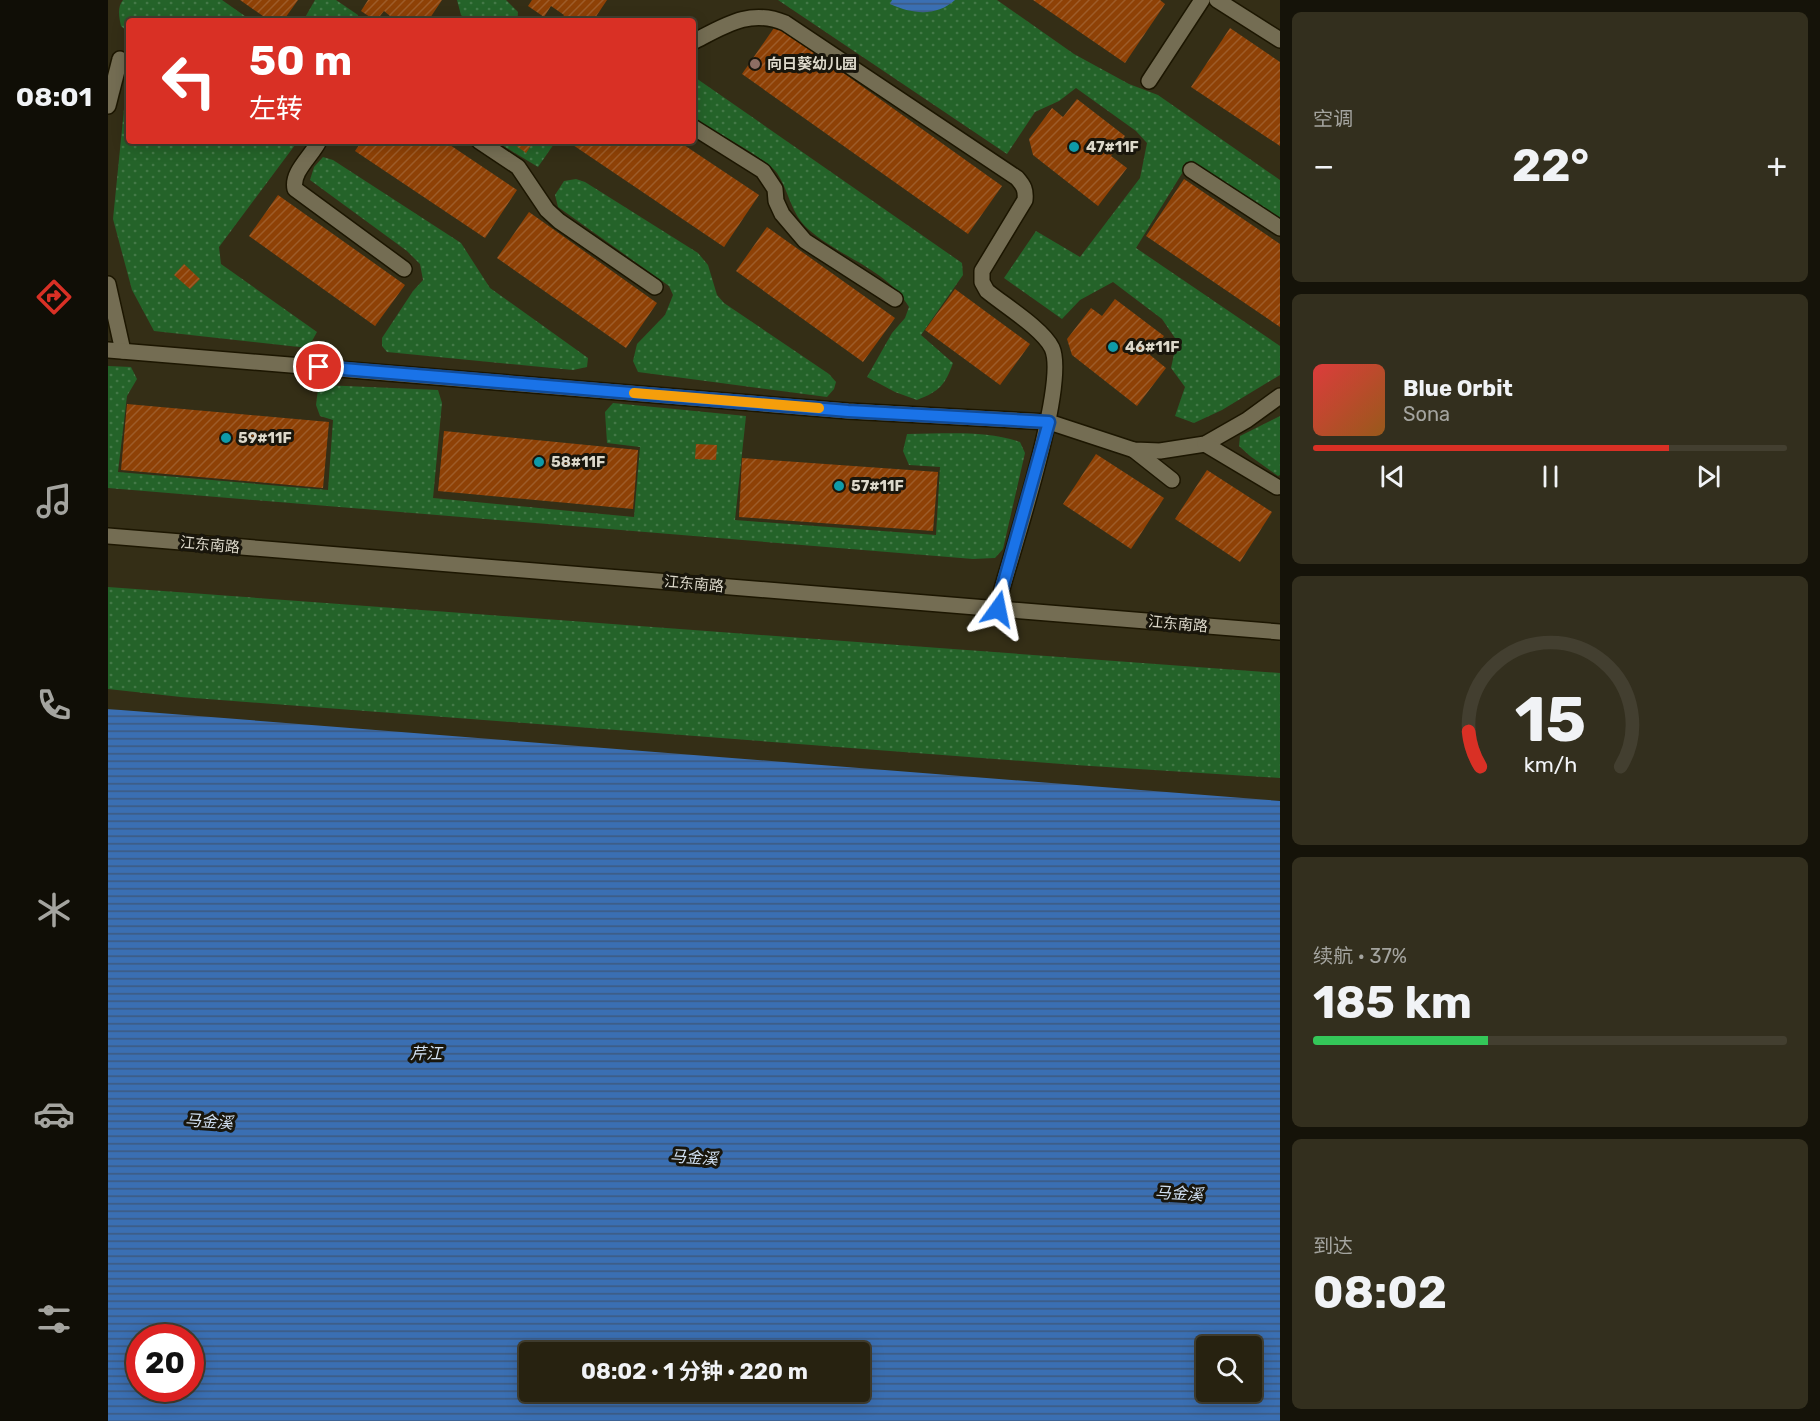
<!DOCTYPE html>
<html lang="zh">
<meta charset="utf-8">
<style>
:root{--surface:#272210;--page:#332f1e;--text:#f1f3f6;--muted:#a4a49f;--line:#433f30;--accent:#d93025}
body{margin:0;font-family:Rubik,"Noto Sans SC",sans-serif;background:var(--page);color:var(--text);height:100vh;display:flex;flex-direction:column;font-size:22px;white-space:nowrap}
*{box-sizing:border-box;margin:0}
p{font-size:20px;color:var(--muted)}
.icon{flex:none;width:33px;height:33px;fill:none;stroke:currentColor;stroke-width:2;stroke-linecap:round;stroke-linejoin:round}
.map{position:relative;flex:1;overflow:hidden}
.sheet{display:flex;flex-direction:column;gap:12px;padding:12px;background:#151309;width:540px}
.sheet>*{flex:none}
.top-card{position:absolute;left:18px;top:18px;width:570px;height:126px;border-radius:6px;box-shadow:0 3px 15px #0003,0 0 0 2px var(--line);background:#d93025;color:#fff;overflow:hidden}
.tools{position:absolute;left:1088px;top:1336px;display:grid;gap:12px}
.tools a{display:grid;place-items:center;width:66px;height:66px;border-radius:6px;background:var(--surface);box-shadow:0 3px 15px #0003,0 0 0 2px var(--line);font-size:30px}
.speed{position:absolute;left:18px;top:1324px;display:flex;gap:12px;font-size:30px;font-weight:700;text-align:center}
.speed>*{display:grid;place-content:center;width:78px;height:78px;border-radius:50%;background:var(--surface);box-shadow:0 3px 15px #0003,0 0 0 2px var(--line);line-height:1}
.speed .limit{border:9px solid #d22;background:#fff;color:#111}
.pin{position:absolute;display:grid;place-items:center;width:51px;height:51px;color:#fff;margin:-26px;border:3px solid #fff;border-radius:50%;box-shadow:0 2px 6px #0007}
.me{position:absolute;width:66px;margin:-33px;rotate:12deg;stroke-linejoin:round;filter:drop-shadow(0 0 4px #0008)}
.turn{display:flex;align-items:center;gap:21px;height:126px;padding:0 24px;font-size:27px}
.turn .icon{width:78px;height:78px;stroke-width:2.5}
.turn b{display:block;font-size:42px;line-height:51px}
.big{font-size:45px;font-weight:700;line-height:1.1}
.sheet .tile{flex:1;display:flex;flex-direction:column;justify-content:center;gap:9px;min-width:0;padding:0 21px;border-radius:9px;background:var(--page)}
.sheet .dial{align-items:center;gap:0}
.dial svg{height:156px;overflow:visible;fill:none;stroke:var(--line);stroke-width:7;stroke-linecap:round;text-anchor:middle}
.dial text{fill:var(--text);stroke:none}
.song{display:flex;align-items:center;gap:18px}
.cover{width:72px;height:72px;border-radius:9px;background:linear-gradient(135deg,hsl(0 70% 55%),hsl(30 70% 35%))}
.played{height:6px;border-radius:3px;background:linear-gradient(90deg,var(--accent) 75%,var(--line) 75%)}
.keys{display:flex;justify-content:space-around;direction:ltr}
.heat{display:flex;justify-content:space-between;align-items:center;font-size:33px;direction:ltr}
.charge{height:9px;border-radius:4px;background:linear-gradient(90deg,#34c759 37%,var(--line) 0)}
.trip{position:absolute;left:411px;top:1342px;width:351px;height:60px;border-radius:6px;background:var(--surface);box-shadow:0 3px 15px #0003,0 0 0 2px var(--line);font-weight:700;line-height:60px;text-align:center}
main{display:flex;flex:1;min-height:0}
.menu{display:flex;flex-direction:column;width:108px;justify-content:space-around;align-items:center;background:#100e06;color:var(--muted)}
.menu .icon{width:42px;height:42px}
.menu .active{color:var(--accent)}
.menu b{font-size:27px;color:var(--text)}
.map>svg:first-child{display:block}
.park{fill:url(#park-dots)}
.water{fill:url(#water-rules);fill-rule:evenodd}
.building{fill:url(#building-hatch)}
.lines{fill:none;stroke-linecap:round;stroke-linejoin:round}
.lane-casing{stroke:#1c1601;stroke-width:18}
.secondary-casing{stroke:#1c1601;stroke-width:18}
.lane{stroke:#746d53;stroke-width:15}
.secondary{stroke:#746d53;stroke-width:15}
.route-casing{stroke:#114b97;stroke-width:15}
.route{stroke:#1a73e8;stroke-width:10}
.slow{stroke:#f59e0b;stroke-width:10}
.education-dot{fill:#8d6e63;stroke:#19160c;stroke-width:2}
.culture-dot{fill:#0f9aa8;stroke:#19160c;stroke-width:2}
.labels{text-anchor:middle;stroke-width:6;stroke-linejoin:round;paint-order:stroke}
.poi-label{font-size:15px;font-weight:bold;fill:#ddd9cb;stroke:#19160c;text-anchor:start}
.street-label{font-size:15px;fill:#ddd9cb;stroke:#19160c}
.water-label{font-size:16px;font-style:italic;fill:#d1e0f2;stroke:#19160c}
</style>
<main>
<nav class="menu">
<b>08:01</b>
<svg class="icon active" aria-label="directions" viewBox="0 0 24 24"><path d="M12 3l9 9-9 9-9-9zM9 14v-3h6M13 9l2 2-2 2"/></svg>
<svg class="icon" aria-label="music" viewBox="0 0 24 24"><path d="M9 18V5l10-2v13"/><circle cx="6" cy="18" r="3"/><circle cx="16" cy="16" r="3"/></svg>
<svg class="icon" aria-label="phone" viewBox="0 0 24 24"><path d="M5 4h4l2 5-3 2q2 4 5 5l2-3 5 2v4C11 20 4 13 5 4z"/></svg>
<svg class="icon" aria-label="climate" viewBox="0 0 24 24"><path d="M12 3v18M4 7l16 10M4 17L20 7"/></svg>
<svg class="icon" aria-label="car" viewBox="0 0 24 24"><path d="M5 17H2v-5l4-1 3-4h7l3 4 3 1v5h-3M9 17h6M6 11h13"/><circle cx="7" cy="17" r="2"/><circle cx="17" cy="17" r="2"/></svg>
<svg class="icon" aria-label="filters" viewBox="0 0 24 24"><path d="M4 7h16M4 17h16"/><circle cx="9" cy="7" r="2"/><circle cx="15" cy="17" r="2"/></svg>
</nav>
<div class="map">
<svg width="1172" height="1421" viewBox="0 0 1172 1421">
<defs>
<pattern id="park-dots" width="8" height="8" patternUnits="userSpaceOnUse" patternTransform="scale(1.5)"><rect width="8" height="8" fill="#246329"/><path d="M2 2h.1M6 6h.1" fill="none" stroke="#437947" stroke-width="1.8" stroke-linecap="round"/></pattern>
<pattern id="water-rules" width="6" height="5" patternUnits="userSpaceOnUse" patternTransform="scale(1.5)"><rect width="6" height="5" fill="#3a6fb3"/><path d="M0 2.5h6" fill="none" stroke="#3e5a7e"/></pattern>
<pattern id="building-hatch" width="6" height="6" patternUnits="userSpaceOnUse" patternTransform="scale(1.5)"><rect width="6" height="6" fill="#8e4106"/><path d="M-1 1l2-2M0 6l6-6M5 7l2-2" fill="none" stroke="#9d5c29"/></pattern>
</defs>
<rect width="100%" height="100%" fill="#342e16"/>
<g class="park">
<path d="M15 0H114L144 21H21V33L13 26C11 17 9 7 15 0Z"/>
<path d="M207 0H228L250 15 251 21H195Z"/>
<path d="M349 0H398L410 12 409 21H359L353 15Z"/>
<path d="M670 0H889L966 54 1021 84 1050 95 1172 180V219L1081 162 1028 248 1172 346V375L1114 410 1086 423 1067 416 1077 387 1063 368 1069 341 1054 319 1005 282 972 300 954 319 896 278 928 231 972 257 1032 178 1039 143 1028 131 968 88 951 101 927 112 899 154Z"/>
<path d="M585 76 854 263 855 275 813 335 845 363C837 385 832 391 809 400L787 392 759 377 784 333 797 318 801 307C779 269 731 257 700 229 683 214 681 191 669 173 658 158 604 130 585 118Z"/>
<path d="M21 94V141H190L111 247 113 264 209 332 200 348 46 331 24 290 5 219 17 99Z"/>
<path d="M387 141H448L430 167Z"/>
<path d="M215 157 225 160 353 243 382 288 480 358 479 367 465 370 279 352 274 346V338L305 291 315 280 312 264 299 251 202 180 206 167Z"/>
<path d="M468 179 477 182 590 253 600 265 609 295 616 303 721 374 728 382 726 389 719 397 530 372 525 361 529 344 557 315 565 295 561 286 450 207 447 195 456 181Z"/>
<path d="M0 366 23 367 29 379 19 396 10 472 220 490 225 420 212 416 208 405 210 389 215 385 330 390 334 403 325 498 526 517 532 447 499 443 497 412 505 403 638 416 627 520 828 535 832 467 801 465 795 451 799 434C836 434 877 430 912 442L917 453 895 549 887 558 865 559 0 488Z"/>
<path d="M1172 416V475L1170 476 1142 456 1131 446 1132 436Z"/>
<path d="M0 587 1172 673V778L967 765 73 697 0 689Z"/>
</g>
<g class="water">
<path d="M784 0H847C828 17 804 14 782 4Z"/>
<path d="M0 709 1172 801V1421H0ZM32 1338H82V1389H32ZM1098 1347H1143V1392H1098ZM422 1353H752V1392H422Z"/>
</g>
<g class="building">
<path d="M132 0H190L175 21H162Z"/>
<path d="M260 0H334L320 21H288L276 11 268 21 253 11Z"/>
<path d="M424 0H499L485 21H452L456 15 443 6 436 17 420 6Z"/>
<path d="M925 0H1052L1057 4 1017 63Z"/>
<path d="M668 25 894 186 860 234 634 74Z"/>
<path d="M1122 28 1172 62V146L1083 87Z"/>
<path d="M969 99 1017 136 1003 156 1019 168 990 206 925 155 921 139 944 108 955 117Z"/>
<path d="M254 141H336L409 190 377 238 247 151Z"/>
<path d="M402 141H426L418 153Z"/>
<path d="M459 141H570L651 195 616 247Z"/>
<path d="M1076 179 1172 244V327L1038 236Z"/>
<path d="M170 195 297 285 267 326 141 236Z"/>
<path d="M421 212 549 303 518 348 389 258Z"/>
<path d="M659 227 787 318 755 362 628 271Z"/>
<path d="M76 264 92 279 82 289 66 275Z"/>
<path d="M847 289 922 344 892 385 817 330Z"/>
<path d="M1007 299 1056 336 1042 355 1058 368 1029 406 964 355 959 339 983 308 994 316Z"/>
<path d="M19 404 221 422 215 488 13 470Z"/>
<path d="M336 431 530 450 525 509 330 491Z"/>
<path d="M588 444 609 445 608 460 587 459Z"/>
<path d="M988 454 1056 498 1023 549 955 504Z"/>
<path d="M634 458 830 472 825 531 631 517Z"/>
<path d="M1099 470 1164 512 1132 562 1067 519Z"/>
</g>
<g class="lines">
<g class="lane-casing">
<g id="lane">
<path d="M1109 0 1172 40"/>
<path d="M585 42C616 26 642 8 677 23L909 178C916 186 918 190 917 200L874 271V282L879 291C896 305 935 329 944 348 960 383 906 545 894 589L890 609"/>
<path d="M1041 81 1094 0"/>
<path d="M0 106 12 59"/>
<path d="M585 127 655 171 667 189 668 201 674 214 697 241 787 299"/>
<path d="M211 141C204 156 183 172 187 189L296 269"/>
<path d="M371 141 410 167 439 210 451 221 547 287"/>
<path d="M1083 170 1172 228"/>
<path d="M0 284 15 351"/>
<path d="M0 350 740 411 941 422 1026 450 1052 451 1097 444 1139 420 1172 396"/>
<path d="M1097 444 1169 487"/>
<path d="M1026 450 1064 480"/>
</g>
</g>
<g class="secondary-casing">
<path id="secondary" d="M0 536 1172 632"/>
</g>
<use href="#lane" class="lane"/>
<use href="#secondary" class="secondary"/>
</g>
<g class="lines">
<g class="route-casing">
<path id="route" d="M211 367 740 411 941 422 894 589 890 609"/>
</g>
<use href="#route" class="route"/>
<path class="slow" d="M526 393 711 408"/>
</g>
<circle class="education-dot" cx="647" cy="64" r="6"/>
<g class="culture-dot">
<circle cx="966" cy="147" r="6"/>
<circle cx="1005" cy="347" r="6"/>
<circle cx="118" cy="438" r="6"/>
<circle cx="431" cy="462" r="6"/>
<circle cx="731" cy="486" r="6"/>
</g>
<g class="labels">
<g class="poi-label">
<text x="659" y="69">向日葵幼儿园</text>
<text x="978" y="152">47#11F</text>
<text x="1017" y="352">46#11F</text>
<text x="130" y="443">59#11F</text>
<text x="443" y="467">58#11F</text>
<text x="743" y="491">57#11F</text>
</g>
<g class="street-label">
<text transform="translate(102 545) rotate(5)" y="5">江东南路</text>
<text transform="translate(586 584) rotate(5)" y="5">江东南路</text>
<text transform="translate(1070 624) rotate(5)" y="5">江东南路</text>
</g>
<g class="water-label">
<text x="318" y="1059">芹江</text>
<text transform="translate(101 1121) rotate(4)" y="6">马金溪</text>
<text transform="translate(586 1157) rotate(4)" y="6">马金溪</text>
<text transform="translate(1071 1193) rotate(3)" y="6">马金溪</text>
</g>
</g>
</svg>
<div class="tools">
<a><svg class="icon" aria-label="search" viewBox="0 0 24 24"><circle cx="10" cy="10" r="6"/><path d="M15 15l6 6"/></svg></a>
</div>
<div class="speed"><div class="limit">20</div></div>
<div class="pin" style="left:211px;top:367px;background:#d93025"><svg class="icon" aria-label="arrive" viewBox="0 0 24 24"><path d="M6 21V4h12l-3 4 3 4H6"/></svg></div>
<svg class="me" style="left:890px;top:609px" viewBox="-20 -20 40 40"><path d="M0-17L14 15 0 8-14 15z" fill="#1a73e8" stroke="#fff" stroke-width="4"/></svg>
<div class="trip">08:02 · 1 分钟 · 220 m</div>
<div class="top-card">
<div class="turn"><svg class="icon" aria-label="left" viewBox="0 0 24 24"><path d="M17 20v-9H6M10 6l-5 5 5 5"/></svg><div><b>50 m</b>左转</div></div>
</div>
</div>
<section class="sheet">
<div class="tile"><p>空调</p>
<div class="heat"><a>−</a><b class="big">22°</b><a>+</a></div>
</div>
<div class="tile">
<div class="song"><i class="cover"></i><div><b>Blue Orbit</b><p>Sona</p></div></div>
<div class="played"></div>
<div class="keys"><svg class="icon" aria-label="previous" viewBox="0 0 24 24"><path d="M18 5L8 12l10 7zM5 5v14"/></svg><svg class="icon" aria-label="pause" viewBox="0 0 24 24"><path d="M8 5v14M16 5v14"/></svg><svg class="icon" aria-label="next" viewBox="0 0 24 24"><path d="M6 5l10 7-10 7zM19 5v14"/></svg></div>
</div>
<div class="tile dial"><svg viewBox="0 0 100 80">
<path d="M14 69A42 42 0 1 1 86 69"/>
<path d="M14 69A42 42 0 0 1 8 51" stroke="#d93025"/>
<text x="50" y="56" font-size="32" font-weight="700">15</text>
<text x="50" y="72" font-size="11">km/h</text>
</svg></div>
<div class="tile"><p>续航 · 37%</p><b class="big">185 km</b><div class="charge"></div></div>
<div class="tile"><p>到达</p><b class="big">08:02</b></div>
</section>
</main>
